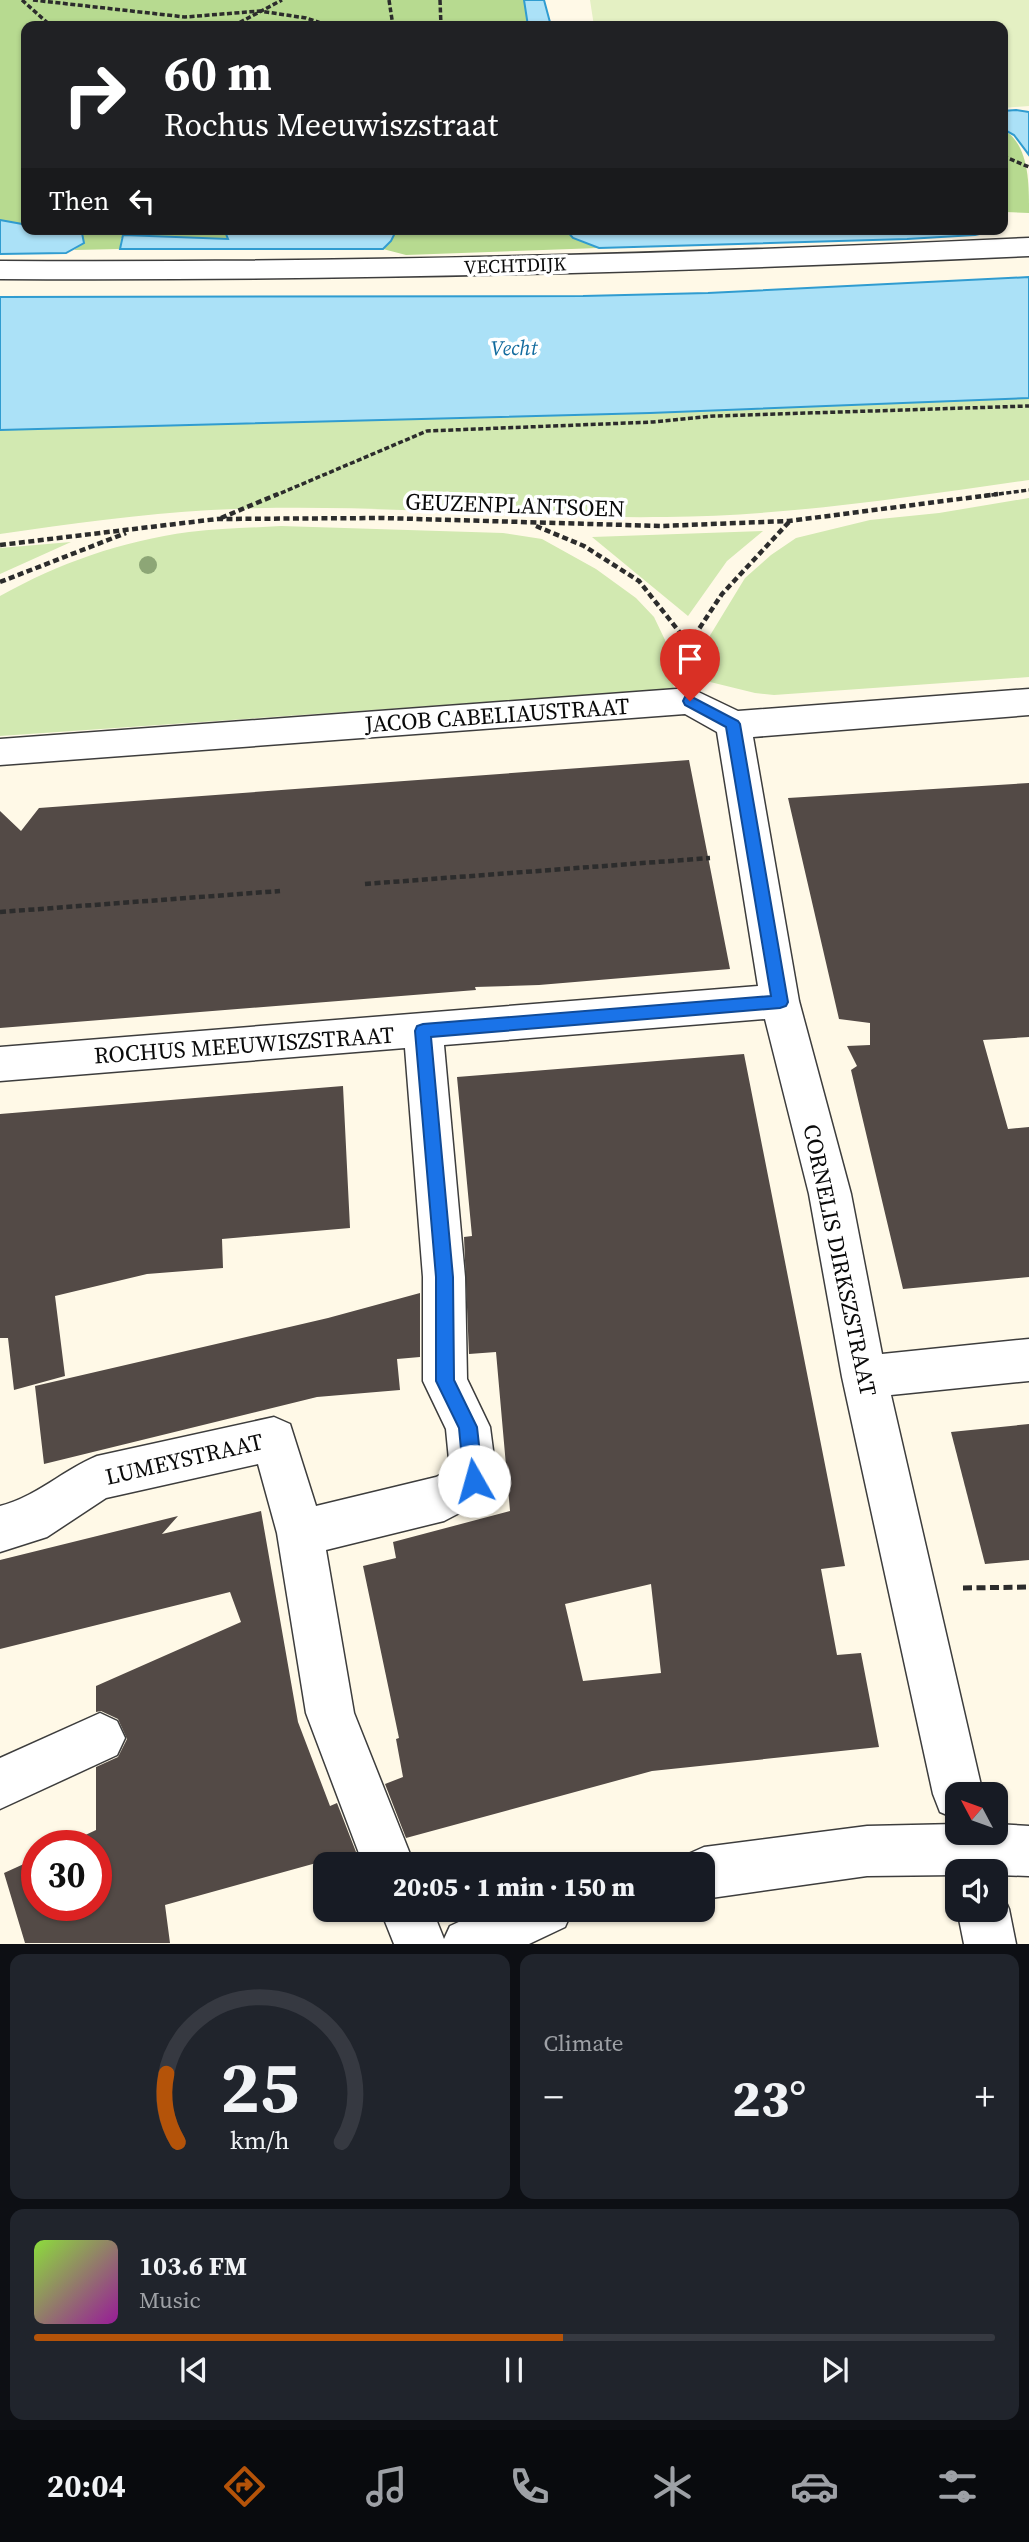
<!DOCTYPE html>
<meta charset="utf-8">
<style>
:root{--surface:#171b24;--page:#20242c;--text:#f1f3f6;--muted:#9ea1a6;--line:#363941;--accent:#b45309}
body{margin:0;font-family:"Source Serif 4",serif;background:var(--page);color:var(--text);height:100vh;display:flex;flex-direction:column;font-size:26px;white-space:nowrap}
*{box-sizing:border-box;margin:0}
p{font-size:23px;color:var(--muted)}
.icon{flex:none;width:38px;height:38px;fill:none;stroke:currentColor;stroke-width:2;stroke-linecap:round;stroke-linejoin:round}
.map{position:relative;height:1944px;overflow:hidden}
.side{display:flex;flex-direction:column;gap:10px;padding:10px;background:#0d0f14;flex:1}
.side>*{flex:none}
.guide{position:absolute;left:21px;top:21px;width:987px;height:214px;border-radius:14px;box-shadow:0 2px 5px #0004;background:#202124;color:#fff;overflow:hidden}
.needle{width:46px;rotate:311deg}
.controls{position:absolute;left:945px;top:1782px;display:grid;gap:14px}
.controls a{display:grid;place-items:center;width:63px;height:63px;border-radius:14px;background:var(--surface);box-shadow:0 2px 5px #0004;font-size:35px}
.speed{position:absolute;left:21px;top:1830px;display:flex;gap:14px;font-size:35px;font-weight:700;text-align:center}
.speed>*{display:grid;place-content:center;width:91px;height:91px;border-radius:50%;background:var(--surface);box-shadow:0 2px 5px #0004;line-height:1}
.speed .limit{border:10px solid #d22;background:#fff;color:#111}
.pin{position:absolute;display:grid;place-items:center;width:60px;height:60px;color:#fff;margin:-72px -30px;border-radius:50% 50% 50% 0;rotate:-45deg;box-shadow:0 0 7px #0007}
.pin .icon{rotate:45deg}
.me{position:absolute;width:77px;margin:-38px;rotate:353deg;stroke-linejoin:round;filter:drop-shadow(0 0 5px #0008)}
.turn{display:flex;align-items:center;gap:24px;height:147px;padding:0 28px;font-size:32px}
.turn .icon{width:91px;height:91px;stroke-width:2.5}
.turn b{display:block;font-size:49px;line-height:60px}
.then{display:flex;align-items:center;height:66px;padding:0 28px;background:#0003;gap:14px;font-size:26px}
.big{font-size:52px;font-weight:800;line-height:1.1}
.side .card{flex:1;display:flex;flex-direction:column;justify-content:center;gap:10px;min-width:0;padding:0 24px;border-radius:14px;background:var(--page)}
.side .dial{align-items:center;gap:0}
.dial svg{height:182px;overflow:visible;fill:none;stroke:var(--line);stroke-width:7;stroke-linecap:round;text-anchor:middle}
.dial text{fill:var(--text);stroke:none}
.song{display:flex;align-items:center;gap:21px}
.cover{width:84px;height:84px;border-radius:10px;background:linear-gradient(135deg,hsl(90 70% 55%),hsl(300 70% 35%))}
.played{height:7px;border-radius:4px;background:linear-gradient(90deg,var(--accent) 55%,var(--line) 55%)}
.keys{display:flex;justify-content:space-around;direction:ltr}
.heat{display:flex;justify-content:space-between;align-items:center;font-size:38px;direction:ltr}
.side .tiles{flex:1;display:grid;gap:10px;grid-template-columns:1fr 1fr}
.card:last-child{grid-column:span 2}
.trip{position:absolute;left:313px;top:1852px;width:402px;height:70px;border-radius:14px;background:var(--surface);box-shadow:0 2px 5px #0004;font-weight:800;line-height:70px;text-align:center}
.tabs{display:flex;height:112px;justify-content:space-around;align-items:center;background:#090b0e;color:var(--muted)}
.tabs .icon{width:49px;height:49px}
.tabs .on{color:var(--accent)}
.tabs b{font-size:32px;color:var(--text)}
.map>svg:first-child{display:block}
.green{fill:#d2e9b1}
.forest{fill:#b7da90}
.pitch{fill:#e4f0c3}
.water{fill:#abe1f7;stroke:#309cd0;stroke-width:2}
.building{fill:#534a46;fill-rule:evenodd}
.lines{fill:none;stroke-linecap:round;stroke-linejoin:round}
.street-casing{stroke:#3d3d3d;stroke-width:3}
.path-far2{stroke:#2c2c2c;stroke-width:3.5;stroke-dasharray:5 2.5;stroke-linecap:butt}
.path-far1{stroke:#2c2c2c;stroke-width:4.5;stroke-dasharray:6 3.5;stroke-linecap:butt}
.path{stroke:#2c2c2c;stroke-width:5;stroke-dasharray:9 4.5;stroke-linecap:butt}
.street{fill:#fff;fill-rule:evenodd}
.tree{fill:#8da676}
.route{fill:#1a73e8;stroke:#114b97;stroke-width:2}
.labels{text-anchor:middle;stroke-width:7;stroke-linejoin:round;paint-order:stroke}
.far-street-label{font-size:19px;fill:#0a0a0a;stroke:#fff}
.far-water-label{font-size:21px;font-style:italic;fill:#126b9e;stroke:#fff}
.street-label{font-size:23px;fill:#0a0a0a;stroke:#fff}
</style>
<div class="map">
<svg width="1029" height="1944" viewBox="0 0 1029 1944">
<rect width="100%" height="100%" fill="#fff9e7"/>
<g class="green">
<path d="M1029 398V480C909 497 788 516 666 517 514 519 362 502 211 510 140 514 70 524 0 534V430L650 413Z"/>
<path d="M1029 498V677L774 695 755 693 702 680 703 647 745 578 771 555 796 538 870 520 939 513Z"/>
<path d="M281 526 503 533 542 539 596 569 636 598 654 617 665 640 674 689 0 736V596C59 563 122 541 189 532 219 528 250 528 281 526Z"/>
<path d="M763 531 727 561 688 616 592 537Z"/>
<path d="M71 542 0 574V548Z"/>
</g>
<g class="forest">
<path d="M0 0H524L528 26H26V227L0 220Z"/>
<path d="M1003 129C1029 145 1029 181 1029 213L1006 212 1003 205Z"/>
<path d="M66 229H224L229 239 121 238 120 249 74 250 84 243 72 230Z"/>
<path d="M397 229H565L573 238 599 248 406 255 383 249 391 241Z"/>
</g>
<path class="pitch" d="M590 0H1029V106L1003 108V26H594Z"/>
<g class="water">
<path d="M524 0H544L551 26H528Z"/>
<path d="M1016 110 1029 112V155L1014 135 1003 129V111Z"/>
<path d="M0 220 22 224 26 229H66L82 233 84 243 66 253 0 254Z"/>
<path d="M224 229H397L391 241 383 249H120L123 235 228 239Z"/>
<path d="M565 229H1002L975 235 907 239 599 248 573 238Z"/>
<path d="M1029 277V398L650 413 0 430V297L583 296 708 293Z"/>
</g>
<g class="building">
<path d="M689 760 730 969 539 985 475 987 476 990 0 1028V811L21 831 39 808Z"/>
<path d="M1029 783V1037L983 1040 1008 1129 1029 1127V1277L903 1289 851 1070 857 1066 847 1046 870 1045V1023L839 1019 788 798Z"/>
<path d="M744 1054 845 1566 821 1569 837 1655 861 1653 879 1747 652 1771 406 1838 385 1784 403 1777 396 1739 399 1738 363 1566 396 1558 393 1542 510 1511 496 1352 469 1354 464 1237 472 1236 457 1077ZM651 1584 661 1673 583 1681 565 1604Z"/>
<path d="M343 1086 350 1228 222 1239 223 1268 147 1274 55 1296 65 1376 14 1390 8 1338H0V1114Z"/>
<path d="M420 1293V1357L397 1359 400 1390 317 1397 44 1464 35 1386 328 1318Z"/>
<path d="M1029 1424V1560L985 1564 951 1432Z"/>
<path d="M261 1511 298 1722 330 1806 337 1803 356 1852 165 1905 170 1943H25L4 1873 37 1858V1906H96V1846H62L96 1830V1767L118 1757 127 1739 118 1719 101 1711 96 1712V1686L241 1622 230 1592 0 1649V1560L178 1516 162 1534Z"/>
</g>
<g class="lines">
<g class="street-casing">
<g id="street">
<path d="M1029 238V256C686 272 343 281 0 279V261C343 263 686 254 1029 238Z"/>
<path d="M690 688 738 711 1029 689V715L753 737 799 1001 851 1194 882 1354 1029 1339V1381L891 1395 983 1794H957V1819L940 1812 933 1794 842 1377 809 1194 765 1019 444 1045 465 1277 467 1379 490 1427 497 1481 490 1497 444 1521 326 1550 354 1713 414 1864H363L306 1713 277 1533 258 1464 106 1498 47 1537 0 1552V1506C36 1497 63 1470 97 1456L274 1417 290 1424 316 1506 436 1477 450 1470 446 1429 423 1381V1277L405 1048 0 1081V1047L758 986 717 732 685 714 0 765V739Z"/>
<path d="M100 1713 117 1721 125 1738 117 1755 0 1809V1758Z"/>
<path d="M957 1824V1832H996V1824L1029 1826V1876L996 1875V1871H957V1875L867 1876 704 1899V1864H682L686 1855 704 1847 867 1826Z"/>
<path d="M996 1888 1001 1891 1009 1909 1016 1944H964L957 1909H996Z"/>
<path d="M380 1909H432L444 1939 450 1926 487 1909H573L565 1927 529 1944H394Z"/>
</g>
</g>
<g class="path-far2">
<path d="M22 0 51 26"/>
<path d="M33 0 185 17 260 11 306 18 330 26"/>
<path d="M389 0 393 26"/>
<path d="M440 0 441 26"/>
<path d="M233 26 282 0"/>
<path d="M1003 156 1029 167"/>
<path d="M274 496 427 431 653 422 714 416 1029 406"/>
<path d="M984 496 1029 490"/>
</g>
<g class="path-far1">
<path d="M221 518 278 494"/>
<path d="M536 526 584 546 639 581 689 644V662"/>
<path d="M0 545 217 519 383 518 661 526 789 521 998 494"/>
<path d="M0 582 126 533"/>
<path d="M689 644 722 594 789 522"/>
<path d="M365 884 710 858"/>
<path d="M0 912 280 891"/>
</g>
<path class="path" d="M963 1588 1029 1587"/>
<use href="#street" class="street"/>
</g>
<circle class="tree" cx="148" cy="565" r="9"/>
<path class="route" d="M690 696 738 721 740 724 788 1002 786 1006 780 1008 431 1037 453 1277 454 1380 477 1427 483 1481 481 1488 474 1491 467 1488 464 1481 459 1428 436 1381V1277L415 1031 417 1026 423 1024 771 996 726 727 685 705 683 701 685 697Z"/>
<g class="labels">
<g class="far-street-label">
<text transform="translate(515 265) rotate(-2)" y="7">VECHTDIJK</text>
</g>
<g class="far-water-label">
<text transform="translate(514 348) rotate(-1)" y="7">Vecht</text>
</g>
<g class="street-label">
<text transform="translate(515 505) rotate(2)" y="8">GEUZENPLANTSOEN</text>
<text transform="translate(497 715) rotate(-4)" y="8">JACOB CABELIAUSTRAAT</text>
<text transform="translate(244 1045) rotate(-4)" y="8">ROCHUS MEEUWISZSTRAAT</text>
<text transform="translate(840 1260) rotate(78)" y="8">CORNELIS DIRKSZSTRAAT</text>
<text transform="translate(184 1459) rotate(-13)" y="8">LUMEYSTRAAT</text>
</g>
</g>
</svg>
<div class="controls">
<a><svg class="needle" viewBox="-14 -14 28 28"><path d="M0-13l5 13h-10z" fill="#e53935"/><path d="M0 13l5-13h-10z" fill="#9ea1a6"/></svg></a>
<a><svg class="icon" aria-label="sound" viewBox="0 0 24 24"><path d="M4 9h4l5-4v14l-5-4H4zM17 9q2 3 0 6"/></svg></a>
</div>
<div class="speed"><div class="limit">30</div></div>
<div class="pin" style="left:690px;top:701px;background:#d93025"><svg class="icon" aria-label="arrive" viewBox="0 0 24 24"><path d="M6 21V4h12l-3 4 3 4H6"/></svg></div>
<svg class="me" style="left:474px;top:1481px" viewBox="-20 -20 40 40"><circle r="19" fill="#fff"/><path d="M0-13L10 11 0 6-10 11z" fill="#1a73e8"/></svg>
<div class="trip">20:05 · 1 min · 150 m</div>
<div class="guide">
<div class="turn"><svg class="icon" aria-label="right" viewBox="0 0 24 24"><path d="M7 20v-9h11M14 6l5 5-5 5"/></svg><div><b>60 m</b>Rochus Meeuwiszstraat</div></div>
<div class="then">Then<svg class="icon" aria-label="left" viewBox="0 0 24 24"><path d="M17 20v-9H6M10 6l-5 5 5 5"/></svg></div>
</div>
</div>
<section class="side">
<div class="tiles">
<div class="card dial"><svg viewBox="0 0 100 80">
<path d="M14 69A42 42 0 1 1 86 69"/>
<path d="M14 69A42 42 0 0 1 9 39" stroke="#b45309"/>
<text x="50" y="56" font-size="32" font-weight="700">25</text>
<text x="50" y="72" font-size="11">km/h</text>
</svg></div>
<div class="card"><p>Climate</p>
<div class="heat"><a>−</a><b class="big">23°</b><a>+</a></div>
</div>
<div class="card">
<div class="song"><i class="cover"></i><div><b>103.6 FM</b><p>Music</p></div></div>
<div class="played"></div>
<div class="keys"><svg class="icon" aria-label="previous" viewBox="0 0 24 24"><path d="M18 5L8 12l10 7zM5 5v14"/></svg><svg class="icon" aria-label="pause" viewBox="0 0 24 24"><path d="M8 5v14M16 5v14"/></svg><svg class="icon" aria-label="next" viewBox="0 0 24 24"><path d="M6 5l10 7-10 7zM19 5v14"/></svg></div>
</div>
</div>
</section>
<nav class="tabs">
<b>20:04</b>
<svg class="icon on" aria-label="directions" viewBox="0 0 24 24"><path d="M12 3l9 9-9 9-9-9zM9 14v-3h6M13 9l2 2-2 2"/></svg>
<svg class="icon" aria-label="music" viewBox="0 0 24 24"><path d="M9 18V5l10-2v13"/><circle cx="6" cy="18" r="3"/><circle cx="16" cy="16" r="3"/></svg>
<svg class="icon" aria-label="phone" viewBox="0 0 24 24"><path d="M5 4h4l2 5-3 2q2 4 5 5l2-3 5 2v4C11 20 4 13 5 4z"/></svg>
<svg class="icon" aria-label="climate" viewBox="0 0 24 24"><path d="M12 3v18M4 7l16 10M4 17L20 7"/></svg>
<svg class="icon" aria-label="car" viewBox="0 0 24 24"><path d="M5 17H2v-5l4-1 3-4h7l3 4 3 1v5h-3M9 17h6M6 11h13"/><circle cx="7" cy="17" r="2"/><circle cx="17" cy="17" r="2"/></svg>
<svg class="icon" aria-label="filters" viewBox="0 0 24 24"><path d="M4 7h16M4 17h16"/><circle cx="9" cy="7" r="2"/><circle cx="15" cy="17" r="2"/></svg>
</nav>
